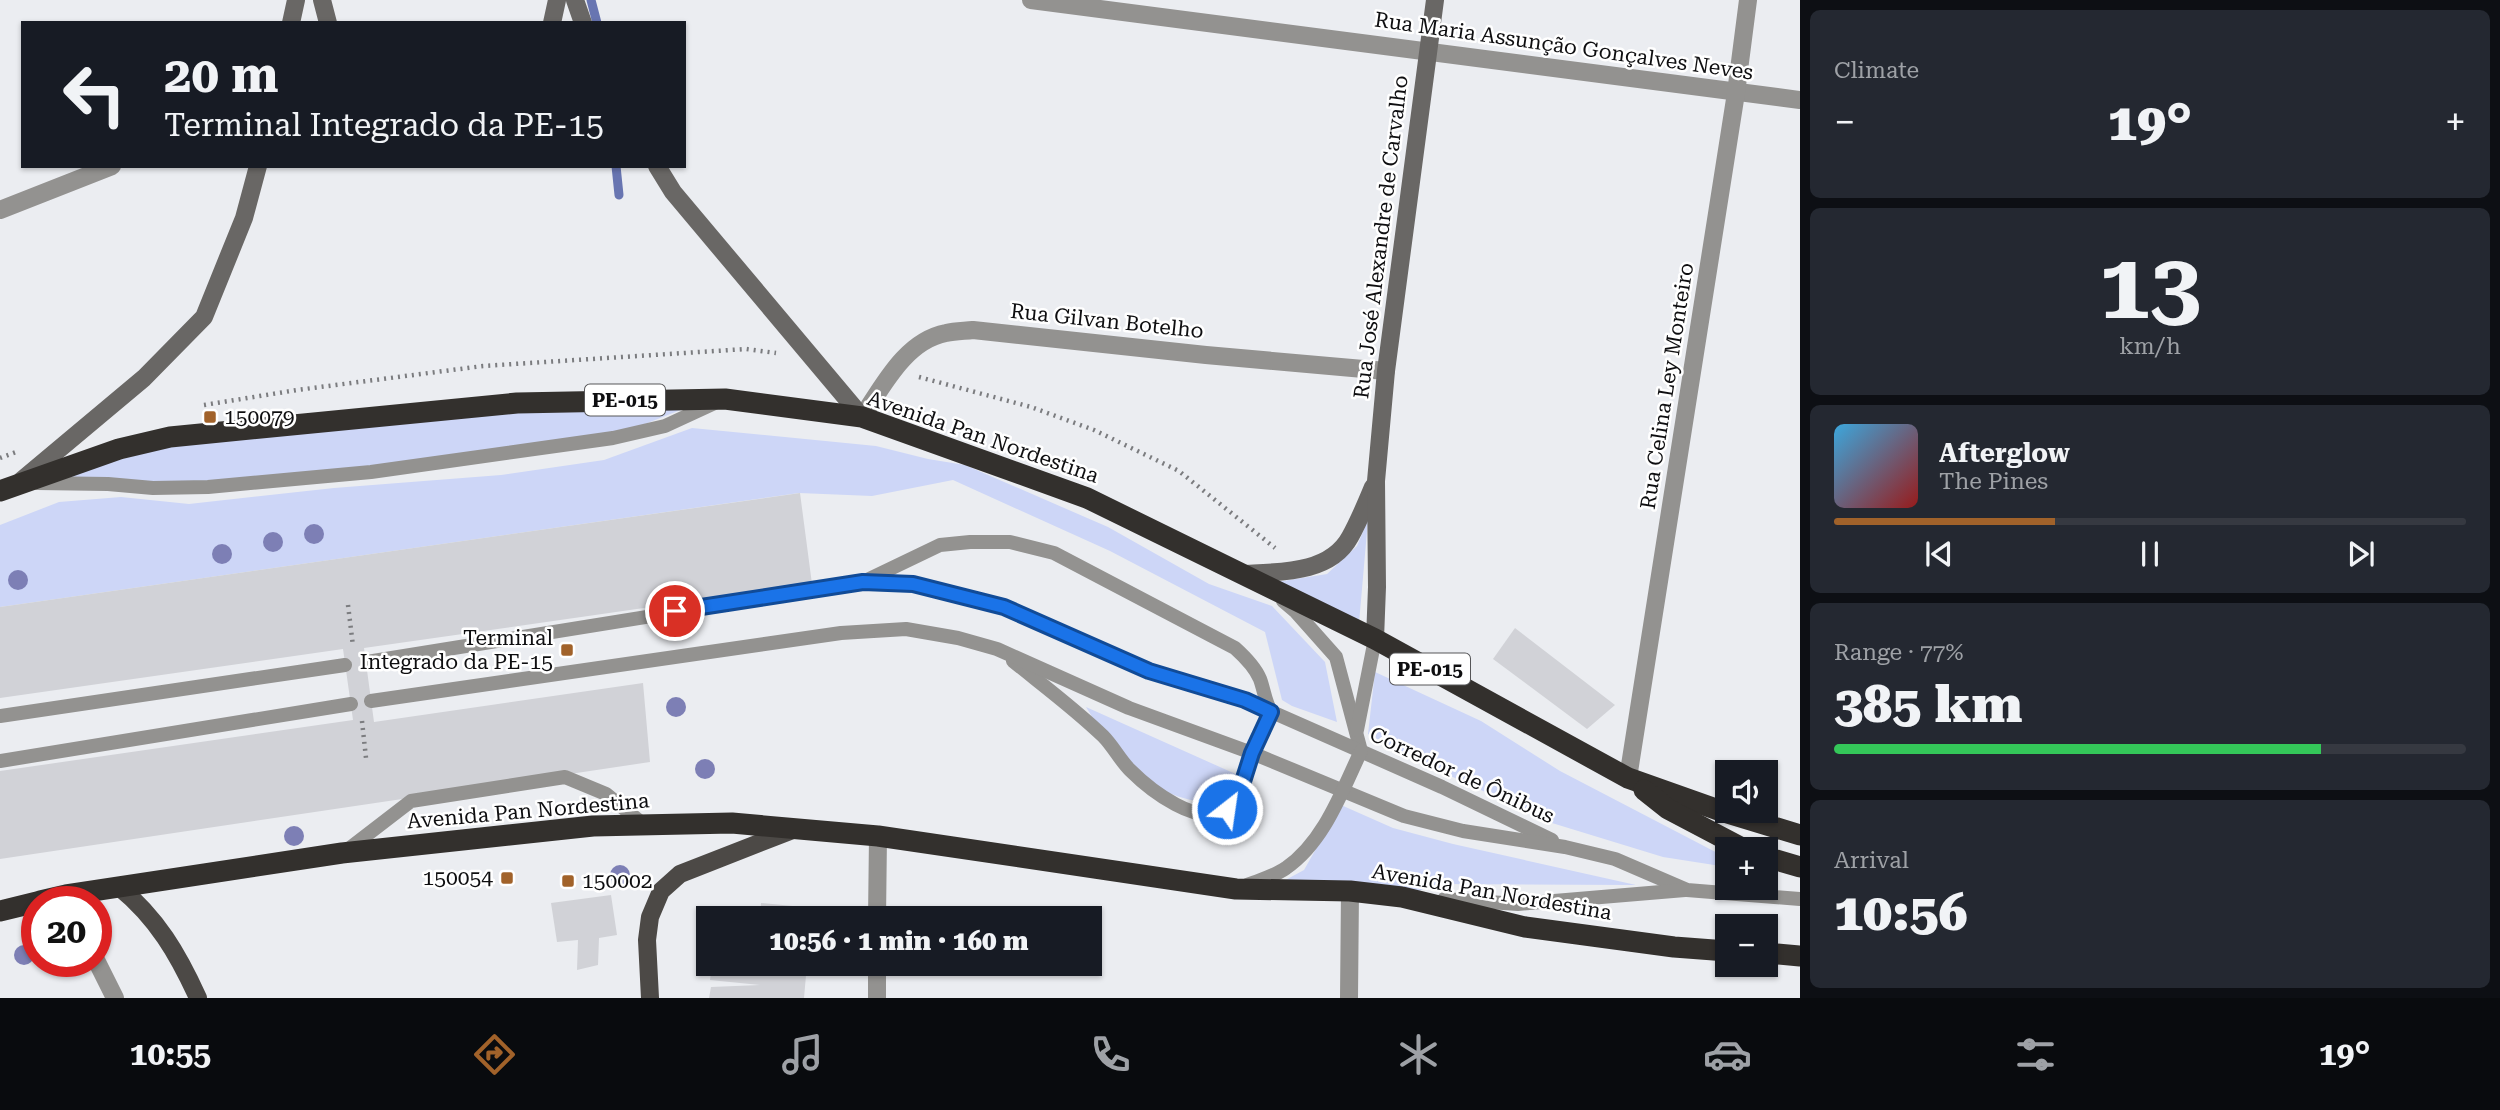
<!DOCTYPE html>
<meta charset="utf-8">
<style>
:root{--surface:#171b24;--page:#242831;--text:#f1f3f6;--muted:#9ea1a6;--line:#363941;--accent:#a1622a}
body{margin:0;font-family:"Roboto Serif",serif;background:var(--page);color:var(--text);height:100vh;display:flex;flex-direction:column;font-size:26px;white-space:nowrap}
*{box-sizing:border-box;margin:0}
p{font-size:23px;color:var(--muted)}
.icon{flex:none;width:38px;height:38px;fill:none;stroke:currentColor;stroke-width:2;stroke-linecap:round;stroke-linejoin:round}
.map{position:relative;flex:1;overflow:hidden}
.panel{display:flex;flex-direction:column;gap:10px;padding:10px;background:#0d0f14;width:700px}
.panel>*{flex:none}
.top-card{position:absolute;left:21px;top:21px;width:665px;height:147px;border-radius:0px;box-shadow:0 2px 5px #0004;background:#171b24;color:var(--text);overflow:hidden}
.buttons{position:absolute;left:1715px;top:760px;display:grid;gap:14px}
.buttons a{display:grid;place-items:center;width:63px;height:63px;border-radius:0px;background:var(--surface);box-shadow:0 2px 5px #0004;font-size:35px}
.speed{position:absolute;left:21px;top:886px;display:flex;gap:14px;font-size:35px;font-weight:700;text-align:center}
.speed>*{display:grid;place-content:center;width:91px;height:91px;border-radius:50%;background:var(--surface);box-shadow:0 2px 5px #0004;line-height:1}
.speed .limit{border:10px solid #d22;background:#fff;color:#111}
.pin{position:absolute;display:grid;place-items:center;width:60px;height:60px;color:#fff;margin:-30px;border:4px solid #fff;border-radius:50%;box-shadow:0 2px 7px #0007}
.me{position:absolute;width:77px;margin:-38px;rotate:30deg;stroke-linejoin:round;filter:drop-shadow(0 0 5px #0008)}
.turn{display:flex;align-items:center;gap:24px;height:147px;padding:0 28px;font-size:32px}
.turn .icon{width:91px;height:91px;stroke-width:2.5}
.turn b{display:block;font-size:49px;line-height:60px}
.big{font-size:52px;font-weight:800;line-height:1.1}
.panel .widget{flex:1;display:flex;flex-direction:column;justify-content:center;gap:10px;min-width:0;padding:0 24px;border-radius:10px;background:var(--page)}
.panel .dial{align-items:center;gap:0}
.dial b{font-size:91px;line-height:1}
.song{display:flex;align-items:center;gap:21px}
.cover{width:84px;height:84px;border-radius:10px;background:linear-gradient(135deg,hsl(200 70% 55%),hsl(0 70% 35%))}
.played{height:7px;border-radius:4px;background:linear-gradient(90deg,var(--accent) 35%,var(--line) 35%)}
.keys{display:flex;justify-content:space-around;direction:ltr}
.heat{display:flex;justify-content:space-between;align-items:center;font-size:38px;direction:ltr}
.charge{height:10px;border-radius:5px;background:linear-gradient(90deg,#34c759 77%,var(--line) 0)}
.trip{position:absolute;left:696px;top:906px;width:406px;height:70px;border-radius:0px;background:var(--surface);box-shadow:0 2px 5px #0004;font-weight:800;line-height:70px;text-align:center}
.tabs{display:flex;height:112px;justify-content:space-around;align-items:center;background:#090b0e;color:var(--muted)}
.tabs .icon{width:49px;height:49px}
.tabs .current{color:var(--accent)}
.tabs b{font-size:32px;color:var(--text)}
main{display:flex;flex:1;min-height:0}
.map>svg:first-child{display:block}
.green{fill:#cdd6f7}
.lines{fill:none;stroke-linecap:round;stroke-linejoin:round}
.stream{stroke:#6875b1;stroke-width:9}
.building{fill:#d1d2d7}
.path{stroke:#7b7c7f;stroke-width:4.5;stroke-dasharray:2 5;stroke-linecap:butt}
.lane{stroke:#939290;stroke-width:14}
.street{stroke:#939290;stroke-width:18}
.secondary{stroke:#696765;stroke-width:18}
.primary{stroke:#4c4946;stroke-width:18}
.highway{stroke:#33302d;stroke-width:21}
.tree{fill:#7d7fb5}
.route-casing{stroke:#114b97;stroke-width:18}
.route{stroke:#1a73e8;stroke-width:12}
.poi-dot{fill:#a1622a;stroke:#fff;stroke-width:2.5}
.labels{text-anchor:middle;stroke-width:5;stroke-linejoin:round;paint-order:stroke}
.shield{fill:#fff;stroke:#565658;stroke-width:2}
.shield-label{font-size:19px;font-weight:bold;fill:#0e0e10}
.street-label{font-size:21px;fill:#0e0e10;stroke:#fff}
.poi-label{font-size:21px;fill:#0e0e10;stroke:#fff;text-anchor:start}
</style>
<main>
<div class="map">
<svg width="1800" height="998" viewBox="0 0 1800 998">
<rect width="100%" height="100%" fill="#ebedf1"/>
<g class="green">
<path d="M693 405 645 424 580 443 208 487 33 483 200 438 552 410Z"/>
<path d="M692 428 876 446 928 459 965 465 1108 527 1209 584 1272 606 1325 662 1337 722 1292 706 1282 700 1265 632 1110 551 953 480 872 496 799 493 0 607V525L59 502 121 497 189 504 334 488 501 475 604 460Z"/>
<path d="M1368 520 1359 623 1277 582 1327 574 1357 546Z"/>
<path d="M1375 672 1481 721 1560 771 1727 858V867L1663 857 1552 823 1399 752 1368 734Z"/>
<path d="M1086 707 1240 776 1222 801C1191 806 1155 790 1130 770 1113 756 1098 726 1086 707Z"/>
<path d="M1341 805 1393 828 1453 844 1636 885 1437 884 1402 897 1278 884 1304 870Z"/>
</g>
<g class="lines">
<g class="stream">
<path d="M591 0 597 23"/>
<path d="M616 166 619 195"/>
</g>
</g>
<g class="building">
<path d="M800 493 812 584 364 648 374 722 643 683 650 762 0 859V771L353 720 343 649 0 698V607Z"/>
<path d="M1515 628 1615 705 1587 729 1493 659Z"/>
<path d="M611 895 617 935 599 938 598 965 577 970 578 940 557 942 551 903Z"/>
<path d="M761 903 813 908 812 919H760Z"/>
<path d="M712 964H807L804 998H709L711 987 760 985 710 980Z"/>
</g>
<g class="lines">
<g class="path">
<path d="M919 377 1031 407 1094 430 1179 471 1275 548"/>
<path d="M204 405 297 390 483 366 746 349 776 353"/>
<path d="M0 458 16 452"/>
<path d="M348 605 353 646"/>
<path d="M362 721 366 758"/>
</g>
<g class="lane">
<path d="M37 483 108 484 153 488 208 487 371 472 613 438 665 426 717 402"/>
<path d="M865 581 940 545 970 542H1010L1054 553 1235 648C1245 657 1255 667 1260 679 1264 690 1265 701 1271 712"/>
<path d="M1283 601 1296 612 1336 657 1361 751"/>
<path d="M1013 661C1044 686 1075 709 1103 736 1113 746 1120 760 1130 770 1149 789 1200 830 1227 808 1244 795 1245 770 1253 751 1259 738 1265 725 1271 712"/>
<path d="M367 662 863 582 913 584 1004 607 1149 671 1245 700 1442 787 1552 840"/>
<path d="M371 701 841 633 906 629 958 638 997 649 1129 708 1252 753 1404 816 1463 831 1565 847 1615 859 1687 890 1800 899"/>
<path d="M0 716 345 665"/>
<path d="M1357 730 1375 639"/>
<path d="M0 761 351 704"/>
<path d="M346 851 411 801 565 777 606 794 643 824"/>
<path d="M1247 885C1260 880 1275 876 1286 868 1324 842 1342 791 1361 751"/>
<path d="M1444 899 1518 904 1685 890"/>
</g>
<g class="street">
<path d="M1031 0 1800 100"/>
<path d="M0 210 112 166"/>
<path d="M862 417C883 386 905 341 946 333 955 331 964 331 973 330L1206 355 1386 371"/>
<path d="M1628 778 1736 93 1748 0"/>
<path d="M877 919 878 836"/>
<path d="M96 960 115 998"/>
<path d="M877 998V964"/>
<path d="M1349 998 1350 891"/>
</g>
<g class="secondary">
<path d="M322 0 328 23"/>
<path d="M575 0 583 23"/>
<path d="M291 23 296 0"/>
<path d="M552 23 557 0"/>
<path d="M657 166 673 192 862 417"/>
<path d="M21 481 144 378 204 317 244 218 258 166"/>
<path d="M1242 574C1279 572 1330 574 1350 537 1359 521 1366 504 1373 487"/>
<path d="M1375 639 1377 587 1376 481 1386 371 1435 0"/>
</g>
<g class="primary">
<path d="M119 887C157 918 178 954 198 998"/>
<path d="M650 998 647 940 650 917 661 891 680 874 795 829"/>
</g>
<g class="highway">
<path d="M0 491 119 449 170 437 517 403 725 399 862 417 1087 498 1375 639 1628 778 1724 812 1800 835"/>
<path d="M1644 790 1668 809 1744 849"/>
<path d="M1766 857 1800 867"/>
<path d="M40 901 66 895 342 853 593 826 732 823 878 836 1236 889 1350 891 1402 897 1525 927 1674 947 1727 951"/>
<path d="M0 911 37 902"/>
<path d="M1766 953 1800 956"/>
</g>
</g>
<g class="tree">
<circle cx="314" cy="534" r="10"/>
<circle cx="273" cy="542" r="10"/>
<circle cx="222" cy="554" r="10"/>
<circle cx="18" cy="580" r="10"/>
<circle cx="676" cy="707" r="10"/>
<circle cx="705" cy="769" r="10"/>
<circle cx="294" cy="836" r="10"/>
<circle cx="620" cy="875" r="10"/>
<circle cx="24" cy="955" r="10"/>
</g>
<g class="lines">
<g class="route-casing">
<path id="route" d="M675 611 863 582 913 584 1004 607 1149 671 1245 700 1271 712 1252 753 1239 794 1227 809"/>
</g>
<use href="#route" class="route"/>
</g>
<g class="poi-dot">
<rect x="203" y="410" width="14" height="14" rx="3.5"/>
<rect x="560" y="643" width="14" height="14" rx="3.5"/>
<rect x="500" y="871" width="14" height="14" rx="3.5"/>
<rect x="561" y="874" width="14" height="14" rx="3.5"/>
</g>
<g class="labels">
<g class="shield">
<rect x="585" y="384.5" width="80" height="31" rx="5"/>
<rect x="1390" y="653.5" width="80" height="31" rx="5"/>
</g>
<g class="shield-label">
<text x="625" y="407">PE-015</text>
<text x="1430" y="676">PE-015</text>
</g>
<g class="street-label">
<text transform="translate(1564 46) rotate(8)" y="7">Rua Maria Assunção Gonçalves Neves</text>
<text transform="translate(1381 237) rotate(-83)" y="7">Rua José Alexandre de Carvalho</text>
<text transform="translate(1107 321) rotate(6)" y="7">Rua Gilvan Botelho</text>
<text transform="translate(1667 386) rotate(-81)" y="7">Rua Celina Ley Monteiro</text>
<text transform="translate(983 437) rotate(19)" y="7">Avenida Pan Nordestina</text>
<text transform="translate(1462 775) rotate(25)" y="7">Corredor de Ônibus</text>
<text transform="translate(528 811) rotate(-5)" y="7">Avenida Pan Nordestina</text>
<text transform="translate(1492 892) rotate(10)" y="7">Avenida Pan Nordestina</text>
</g>
<g class="poi-label">
<text x="224" y="424">150079</text>
<text x="553" y="645" text-anchor="end">Terminal<tspan x="553" dy="24">Integrado da PE-15</tspan></text>
<text x="493" y="885" text-anchor="end">150054</text>
<text x="582" y="888">150002</text>
</g>
</g>
</svg>
<div class="buttons">
<a><svg class="icon" aria-label="sound" viewBox="0 0 24 24"><path d="M4 9h4l5-4v14l-5-4H4zM17 9q2 3 0 6"/></svg></a>
<a>+</a>
<a>−</a>
</div>
<div class="speed"><div class="limit">20</div></div>
<div class="pin" style="left:675px;top:611px;background:#d93025"><svg class="icon" aria-label="arrive" viewBox="0 0 24 24"><path d="M6 21V4h12l-3 4 3 4H6"/></svg></div>
<svg class="me" style="left:1227px;top:809px" viewBox="-20 -20 40 40"><circle r="17" fill="#1a73e8" stroke="#fff" stroke-width="3"/><path d="M0-11L8 9 0 5-8 9z" fill="#fff"/></svg>
<div class="trip">10:56 · 1 min · 160 m</div>
<div class="top-card">
<div class="turn"><svg class="icon" aria-label="left" viewBox="0 0 24 24"><path d="M17 20v-9H6M10 6l-5 5 5 5"/></svg><div><b>20 m</b>Terminal Integrado da PE-15</div></div>
</div>
</div>
<section class="panel">
<div class="widget"><p>Climate</p>
<div class="heat"><a>−</a><b class="big">19°</b><a>+</a></div>
</div>
<div class="widget dial"><b>13</b><p>km/h</p></div>
<div class="widget">
<div class="song"><i class="cover"></i><div><b>Afterglow</b><p>The Pines</p></div></div>
<div class="played"></div>
<div class="keys"><svg class="icon" aria-label="previous" viewBox="0 0 24 24"><path d="M18 5L8 12l10 7zM5 5v14"/></svg><svg class="icon" aria-label="pause" viewBox="0 0 24 24"><path d="M8 5v14M16 5v14"/></svg><svg class="icon" aria-label="next" viewBox="0 0 24 24"><path d="M6 5l10 7-10 7zM19 5v14"/></svg></div>
</div>
<div class="widget"><p>Range · 77%</p><b class="big">385 km</b><div class="charge"></div></div>
<div class="widget"><p>Arrival</p><b class="big">10:56</b></div>
</section>
</main>
<nav class="tabs">
<b>10:55</b>
<svg class="icon current" aria-label="directions" viewBox="0 0 24 24"><path d="M12 3l9 9-9 9-9-9zM9 14v-3h6M13 9l2 2-2 2"/></svg>
<svg class="icon" aria-label="music" viewBox="0 0 24 24"><path d="M9 18V5l10-2v13"/><circle cx="6" cy="18" r="3"/><circle cx="16" cy="16" r="3"/></svg>
<svg class="icon" aria-label="phone" viewBox="0 0 24 24"><path d="M5 4h4l2 5-3 2q2 4 5 5l2-3 5 2v4C11 20 4 13 5 4z"/></svg>
<svg class="icon" aria-label="climate" viewBox="0 0 24 24"><path d="M12 3v18M4 7l16 10M4 17L20 7"/></svg>
<svg class="icon" aria-label="car" viewBox="0 0 24 24"><path d="M5 17H2v-5l4-1 3-4h7l3 4 3 1v5h-3M9 17h6M6 11h13"/><circle cx="7" cy="17" r="2"/><circle cx="17" cy="17" r="2"/></svg>
<svg class="icon" aria-label="filters" viewBox="0 0 24 24"><path d="M4 7h16M4 17h16"/><circle cx="9" cy="7" r="2"/><circle cx="15" cy="17" r="2"/></svg>
<b>19°</b>
</nav>
